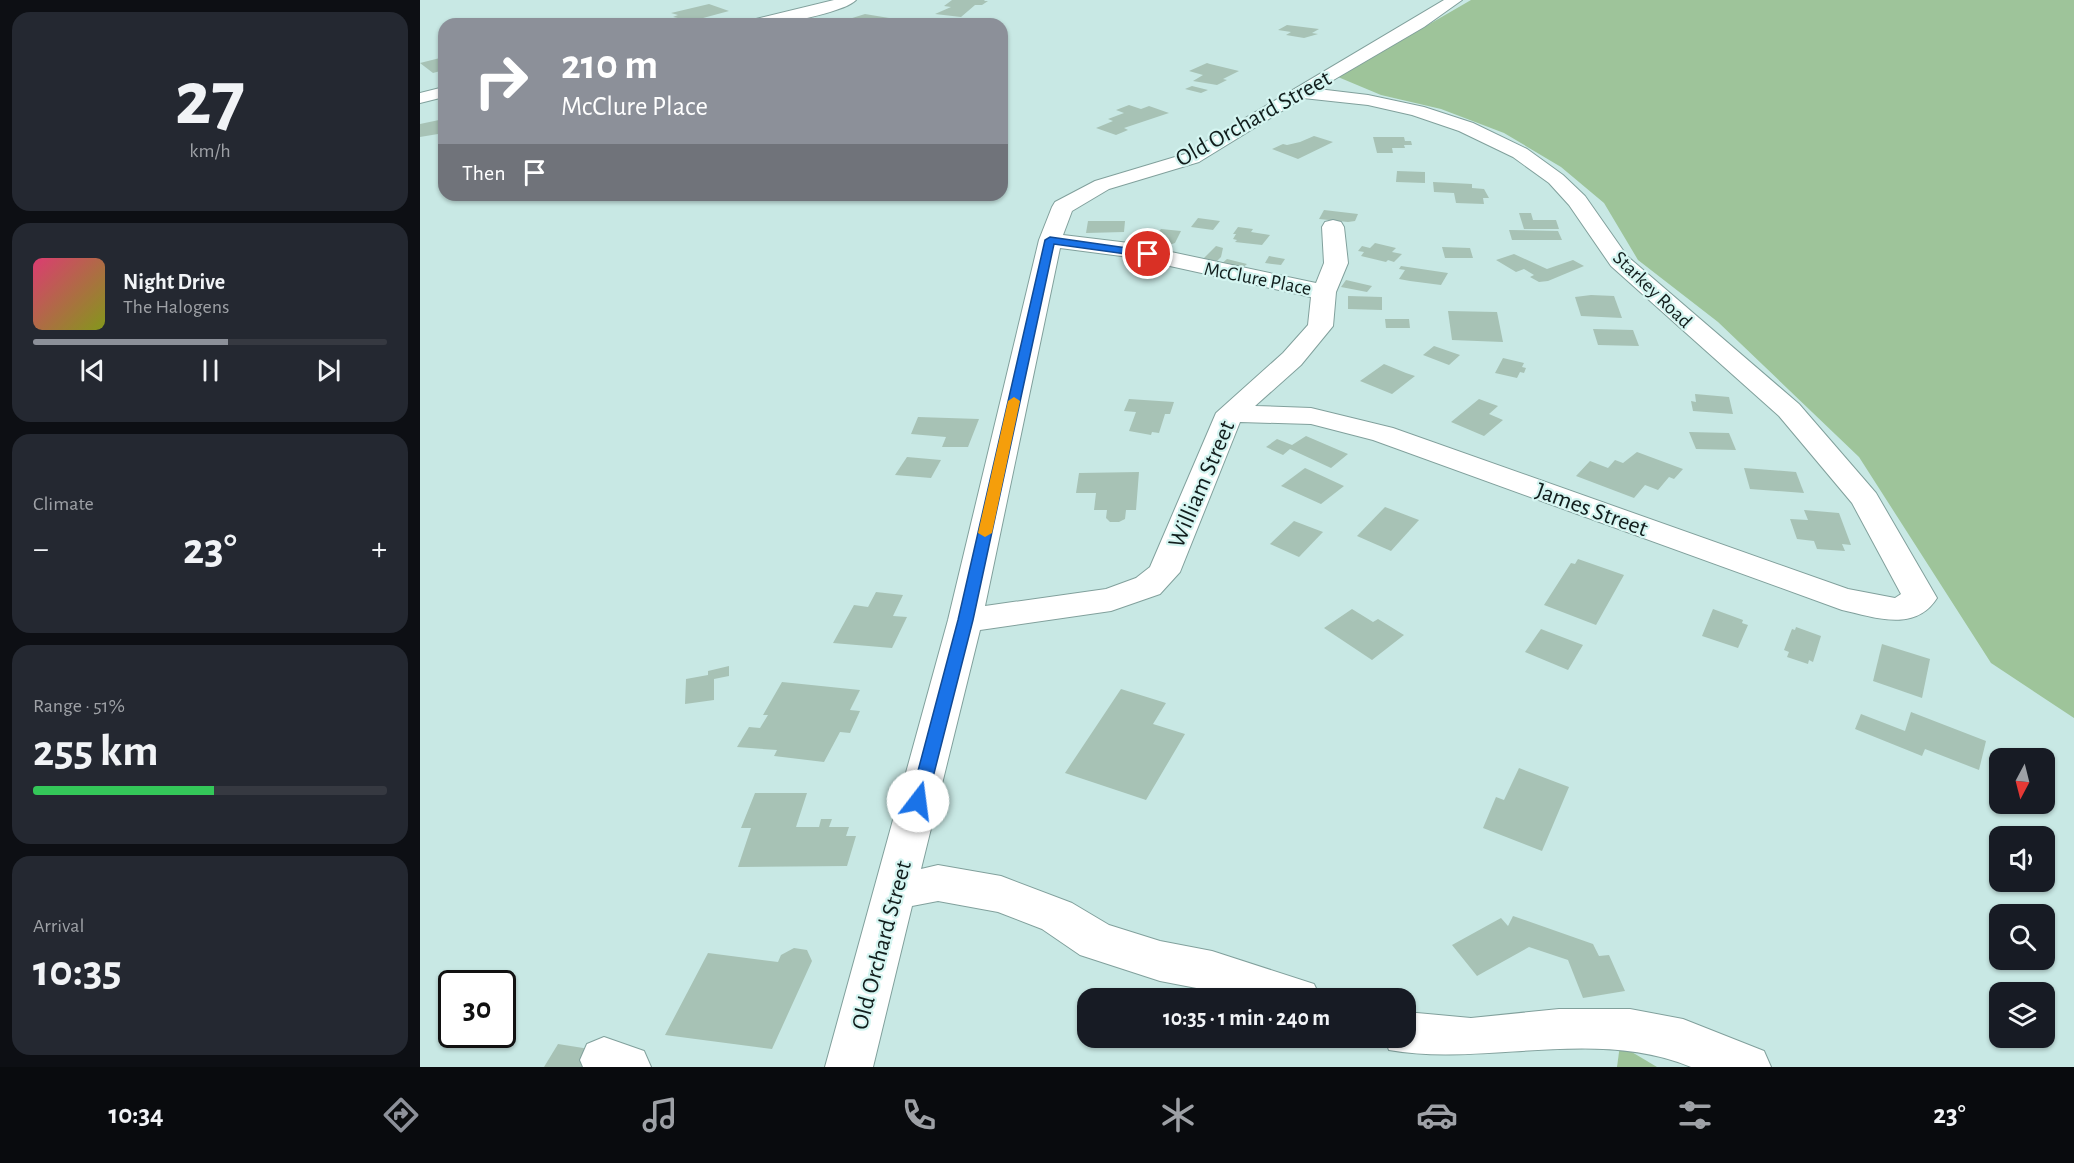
<!DOCTYPE html>
<meta charset="utf-8">
<style>
:root{--surface:#171b24;--page:#242831;--text:#f1f3f6;--muted:#9ea1a6;--line:#363941;--accent:#8c9099}
body{margin:0;font-family:"Alegreya Sans",sans-serif;background:var(--page);color:var(--text);height:100vh;display:flex;flex-direction:column;font-size:22px;white-space:nowrap}
*{box-sizing:border-box;margin:0}
p{font-size:20px;color:var(--muted)}
.icon{flex:none;width:33px;height:33px;fill:none;stroke:currentColor;stroke-width:2;stroke-linecap:round;stroke-linejoin:round}
.map{position:relative;flex:1;overflow:hidden}
.panel{display:flex;flex-direction:column;gap:12px;padding:12px;background:#0d0f14;width:420px}
.panel>*{flex:none}
.top-card{position:absolute;left:18px;top:18px;width:570px;height:183px;border-radius:18px;box-shadow:0 2px 4px #0004;background:#8c9099;color:#fff;overflow:hidden}
.needle{width:39px;rotate:187deg}
.tools{position:absolute;left:1569px;top:748px;display:grid;gap:12px}
.tools a{display:grid;place-items:center;width:66px;height:66px;border-radius:12px;background:var(--surface);box-shadow:0 2px 4px #0004;font-size:30px}
.speed{position:absolute;left:18px;top:970px;display:flex;gap:12px;font-size:30px;font-weight:700;text-align:center}
.speed>*{display:grid;place-content:center;width:78px;height:78px;border-radius:50%;background:var(--surface);box-shadow:0 2px 4px #0004;line-height:1}
.speed .limit{border:3px solid #111;border-radius:9px;background:#fff;color:#111}
.pin{position:absolute;display:grid;place-items:center;width:51px;height:51px;color:#fff;margin:-26px;border:3px solid #fff;border-radius:50%;box-shadow:0 2px 6px #0007}
.me{position:absolute;width:66px;margin:-33px;rotate:15deg;stroke-linejoin:round;filter:drop-shadow(0 0 4px #0008)}
.turn{display:flex;align-items:center;gap:21px;height:126px;padding:0 24px;font-size:27px}
.turn .icon{width:78px;height:78px;stroke-width:2.5}
.turn b{display:block;font-size:42px;line-height:51px}
.then{display:flex;align-items:center;height:57px;padding:0 24px;background:#0003;gap:12px;font-size:22px}
.big{font-size:45px;font-weight:700;line-height:1.1}
.panel .card{flex:1;display:flex;flex-direction:column;justify-content:center;gap:9px;min-width:0;padding:0 21px;border-radius:18px;background:var(--page)}
.panel .dial{align-items:center;gap:0}
.dial b{font-size:78px;line-height:1}
.song{display:flex;align-items:center;gap:18px}
.cover{width:72px;height:72px;border-radius:9px;background:linear-gradient(135deg,hsl(340 70% 55%),hsl(70 70% 35%))}
.played{height:6px;border-radius:3px;background:linear-gradient(90deg,var(--accent) 55%,var(--line) 55%)}
.keys{display:flex;justify-content:space-around;direction:ltr}
.heat{display:flex;justify-content:space-between;align-items:center;font-size:33px;direction:ltr}
.charge{height:9px;border-radius:4px;background:linear-gradient(90deg,#34c759 51%,var(--line) 0)}
.trip{position:absolute;left:657px;top:988px;width:339px;height:60px;border-radius:18px;background:var(--surface);box-shadow:0 2px 4px #0004;font-weight:700;line-height:60px;text-align:center}
.dock{display:flex;height:96px;justify-content:space-around;align-items:center;background:#090b0e;color:var(--muted)}
.dock .icon{width:42px;height:42px}
.dock .current{color:var(--accent)}
.dock b{font-size:27px;color:var(--text)}
main{display:flex;flex:1;min-height:0}
.map>svg:first-child{display:block}
.green{fill:#9ec49a}
.building{fill:#a7c2b5}
.lines{fill:none;stroke-linecap:round;stroke-linejoin:round}
.street-casing{stroke:#81a09c;stroke-width:2}
.street{fill:#fff;fill-rule:evenodd}
.route{fill:#1a73e8;stroke:#114b97;stroke-width:1.5}
.slow{fill:#f59e0b}
.labels{text-anchor:middle;stroke-width:4.5;stroke-linejoin:round;paint-order:stroke}
.far-street-label{font-size:20px;fill:#111d1c;stroke:#d5f5f1}
.street-label{font-size:24px;fill:#111d1c;stroke:#d5f5f1}
</style>
<main>
<section class="panel">
<div class="card dial"><b>27</b><p>km/h</p></div>
<div class="card">
<div class="song"><i class="cover"></i><div><b>Night Drive</b><p>The Halogens</p></div></div>
<div class="played"></div>
<div class="keys"><svg class="icon" aria-label="previous" viewBox="0 0 24 24"><path d="M18 5L8 12l10 7zM5 5v14"/></svg><svg class="icon" aria-label="pause" viewBox="0 0 24 24"><path d="M8 5v14M16 5v14"/></svg><svg class="icon" aria-label="next" viewBox="0 0 24 24"><path d="M6 5l10 7-10 7zM19 5v14"/></svg></div>
</div>
<div class="card"><p>Climate</p>
<div class="heat"><a>−</a><b class="big">23°</b><a>+</a></div>
</div>
<div class="card"><p>Range · 51%</p><b class="big">255 km</b><div class="charge"></div></div>
<div class="card"><p>Arrival</p><b class="big">10:35</b></div>
</section>
<div class="map">
<svg width="1654" height="1067" viewBox="0 0 1654 1067">
<rect width="100%" height="100%" fill="#c8e8e4"/>
<g class="green">
<path d="M1051 0H1654V718L1571 663 1439 457 1298 322 1218 260 1184 203 1141 167 1084 133 1021 109 961 95 918 77Z"/>
<path d="M1200 1045 1237 1067H1197Z"/>
</g>
<g class="building">
<path d="M532 0H565L564 1H568L562 5H555L541 17 515 14 531 7 524 6Z"/>
<path d="M289 4 309 11 272 21 253 17 258 15 251 13Z"/>
<path d="M445 14 469 18 463 21 469 22 464 24H422L430 21 426 20Z"/>
<path d="M867 25 899 29 892 33 898 34 884 38 866 35 871 32 858 30Z"/>
<path d="M24 57V70L13 73 0 63Z"/>
<path d="M787 63 790 64 819 71 803 79 807 80 797 85 773 81 783 75 769 71Z"/>
<path d="M772 86 788 90 781 93 765 89Z"/>
<path d="M709 105 721 109 729 106 749 113 704 128 708 130 696 135 676 128 693 121 688 119 704 113 696 110Z"/>
<path d="M19 120 24 121V133L0 137V124Z"/>
<path d="M894 136 913 142 878 159 852 149 863 144 867 145 880 142Z"/>
<path d="M953 137H984L985 141H991L992 145H984L985 148H972L973 153H957Z"/>
<path d="M977 171 1005 172V183L976 182Z"/>
<path d="M1013 182 1052 184V188L1064 189 1069 198H1063L1064 204 1036 203 1034 193 1014 192Z"/>
<path d="M904 210 938 214 935 221 928 222 899 219Z"/>
<path d="M1099 213H1111L1113 220H1136L1139 229H1104Z"/>
<path d="M778 218 800 221 793 230 771 227Z"/>
<path d="M668 221H705L704 232 666 233Z"/>
<path d="M818 227 833 229 831 232 850 235 842 245 815 242 817 240 813 239 816 234H813Z"/>
<path d="M741 229 761 231 755 243 749 245 729 243Z"/>
<path d="M1089 230 1138 231 1142 240H1092Z"/>
<path d="M955 243 976 248 972 252 982 254 974 262 968 260 966 262 941 256 944 252 938 251 942 246 950 248Z"/>
<path d="M796 246 803 248 801 257 794 264 781 261Z"/>
<path d="M1022 247 1050 248 1053 258H1025Z"/>
<path d="M1094 254 1127 269 1153 260 1164 266 1128 281 1119 282 1110 277 1114 275 1104 269 1096 272 1076 260Z"/>
<path d="M849 256 865 259 861 265 845 263Z"/>
<path d="M807 259 827 264 821 269 800 265Z"/>
<path d="M981 266 1028 273 1021 285 990 281 979 279 985 270 979 269Z"/>
<path d="M926 280 952 286 947 292 921 287Z"/>
<path d="M1171 295 1194 296 1202 318 1161 316 1155 297Z"/>
<path d="M928 296 962 297V310L928 309Z"/>
<path d="M1028 311 1077 312 1083 342 1032 340Z"/>
<path d="M965 319H989L990 328H966Z"/>
<path d="M1173 329 1213 330 1219 346 1178 345Z"/>
<path d="M1014 346 1040 355 1029 365 1003 355Z"/>
<path d="M1083 358 1104 363 1102 367 1106 368 1104 373 1100 372 1097 378 1075 373Z"/>
<path d="M964 364 986 373 995 376 972 394 940 381Z"/>
<path d="M1275 394 1309 397 1313 414 1273 411 1271 401 1276 402Z"/>
<path d="M709 399 754 402 750 414H745L739 433 732 432 731 435 709 431 716 412 704 411Z"/>
<path d="M1059 399 1078 406 1069 414 1083 420 1064 436 1031 422Z"/>
<path d="M498 417 559 419 548 447H522L526 437 491 434Z"/>
<path d="M1269 432 1309 433 1316 450 1276 449Z"/>
<path d="M886 436 928 454 911 468 870 449 863 455 846 447 857 439 872 445Z"/>
<path d="M1217 452 1263 469 1254 479 1249 477 1238 490 1225 485 1214 498 1156 476 1170 461 1188 468 1195 460 1203 463Z"/>
<path d="M487 457 521 460 511 478 475 475Z"/>
<path d="M885 468 924 486 901 504 861 486Z"/>
<path d="M1324 468 1376 472 1384 493 1330 489Z"/>
<path d="M719 472 716 510H706L705 519 699 522H690L686 518 687 510H674L676 493H656L659 473Z"/>
<path d="M965 507 999 520 971 551 937 536Z"/>
<path d="M1384 510 1419 513 1431 545 1422 544 1425 551 1397 549 1394 541 1377 539 1370 519 1388 520Z"/>
<path d="M874 521 903 532 879 557 850 544Z"/>
<path d="M1158 559 1204 575 1176 625 1124 605 1151 563 1155 564Z"/>
<path d="M456 592 483 595 473 616 487 617 472 648 413 643 434 605 448 607Z"/>
<path d="M932 609 953 622 958 619 984 635 952 660 904 628Z"/>
<path d="M1293 609 1323 620 1322 623 1328 625 1318 648 1282 636Z"/>
<path d="M1376 627 1401 636 1393 662 1389 660 1388 664 1367 657 1369 652 1364 650 1372 629 1375 630Z"/>
<path d="M1121 629 1163 645 1148 670 1105 652Z"/>
<path d="M1462 644 1510 659 1502 698 1453 681Z"/>
<path d="M309 666V676L294 679V700L265 704 266 679 288 675V671Z"/>
<path d="M362 682 440 690 430 710 440 711 430 733 420 732 404 762 354 756 357 750 317 747 329 727 340 728 348 715H343Z"/>
<path d="M701 689 746 703 733 724 765 734 726 800 645 773Z"/>
<path d="M1491 712 1566 741 1559 770 1505 749 1502 756 1435 729 1441 714 1485 731Z"/>
<path d="M1099 768 1149 787 1122 851 1063 828 1076 797 1084 800Z"/>
<path d="M335 793H387L376 827H399L401 819H412L409 827H429L426 836H436L427 866 318 867 331 828H321Z"/>
<path d="M1093 916 1173 944 1179 956 1189 955 1205 991 1163 998 1148 960 1109 947 1057 976 1032 945 1081 918 1088 926Z"/>
<path d="M374 948 387 950 392 961 352 1049 245 1035 288 953 358 962 361 955Z"/>
<path d="M138 1044 182 1051 172 1067H124Z"/>
</g>
<g class="lines">
<g class="street-casing">
<g id="street">
<path d="M414 0H436C426 11 371 22 355 24 345 25 335 24 326 24L328 21Z"/>
<path d="M1024 0H1042L1004 27 898 89 948 95 1004 107 1053 123 1107 149 1143 175 1165 196 1207 256 1379 404 1456 493 1517 598C1495 633 1454 617 1422 610L953 440 891 424 820 422 760 572 740 594 691 611 560 630 501 869 518 865 581 876 652 903 689 925 740 941 792 951 894 984 901 999H815L792 991 740 981 660 955 622 929 578 912 518 901 492 906 453 1067H405L528 620 619 240 632 207 635 202 675 181 765 154ZM883 98 948 105 992 115 1039 131 1093 157 1129 183 1149 205 1191 266 1359 416 1432 503 1481 594 1475 598 1428 589 973 428 891 408 835 406 881 365 913 326 916 292 928 263 924 227 921 222 913 220 905 222 902 227 904 263 896 283 709 243 643 235 652 211 689 189 779 162ZM640 248 709 257 891 297 888 325 863 353 796 413 730 567 716 578 686 589 565 606Z"/>
<path d="M24 87V97L0 103V93Z"/>
<path d="M1139 1009H1210L1263 1019 1344 1051 1351 1067H1271C1175 1027 1062 1067 969 1050L964 1038H986V1012L1051 1018Z"/>
<path d="M184 1037 224 1051 231 1067H163L160 1060 167 1044Z"/>
</g>
</g>
<use href="#street" class="street"/>
</g>
<path class="route" d="M630 237 728 251 733 254 728 257 634 244 553 620 507 801 504 806 498 808 492 806 490 801 538 620 625 240Z"/>
<path class="slow" d="M594 397 600 401 572 533 565 537 558 533 588 401Z"/>
<g class="labels">
<g class="far-street-label">
<text transform="translate(838 278) rotate(11)" y="7">McClure Place</text>
<text transform="translate(1233 289) rotate(44)" y="7">Starkey Road</text>
</g>
<g class="street-label">
<text transform="translate(833 118) rotate(-29)" y="8">Old Orchard Street</text>
<text transform="translate(781 484) rotate(-67)" y="8">William Street</text>
<text transform="translate(1172 509) rotate(20)" y="8">James Street</text>
<text transform="translate(461 945) rotate(-75)" y="8">Old Orchard Street</text>
</g>
</g>
</svg>
<div class="tools">
<a><svg class="needle" viewBox="-14 -14 28 28"><path d="M0-13l5 13h-10z" fill="#e53935"/><path d="M0 13l5-13h-10z" fill="#9ea1a6"/></svg></a>
<a><svg class="icon" aria-label="sound" viewBox="0 0 24 24"><path d="M4 9h4l5-4v14l-5-4H4zM17 9q2 3 0 6"/></svg></a>
<a><svg class="icon" aria-label="search" viewBox="0 0 24 24"><circle cx="10" cy="10" r="6"/><path d="M15 15l6 6"/></svg></a>
<a><svg class="icon" aria-label="layers" viewBox="0 0 24 24"><path d="M12 4l9 5-9 5-9-5zM3 14l9 5 9-5"/></svg></a>
</div>
<div class="speed"><div class="limit">30</div></div>
<div class="pin" style="left:728px;top:254px;background:#d93025"><svg class="icon" aria-label="arrive" viewBox="0 0 24 24"><path d="M6 21V4h12l-3 4 3 4H6"/></svg></div>
<svg class="me" style="left:498px;top:801px" viewBox="-20 -20 40 40"><circle r="19" fill="#fff"/><path d="M0-13L10 11 0 6-10 11z" fill="#1a73e8"/></svg>
<div class="trip">10:35 · 1 min · 240 m</div>
<div class="top-card">
<div class="turn"><svg class="icon" aria-label="right" viewBox="0 0 24 24"><path d="M7 20v-9h11M14 6l5 5-5 5"/></svg><div><b>210 m</b>McClure Place</div></div>
<div class="then">Then<svg class="icon" aria-label="arrive" viewBox="0 0 24 24"><path d="M6 21V4h12l-3 4 3 4H6"/></svg></div>
</div>
</div>
</main>
<nav class="dock">
<b>10:34</b>
<svg class="icon current" aria-label="directions" viewBox="0 0 24 24"><path d="M12 3l9 9-9 9-9-9zM9 14v-3h6M13 9l2 2-2 2"/></svg>
<svg class="icon" aria-label="music" viewBox="0 0 24 24"><path d="M9 18V5l10-2v13"/><circle cx="6" cy="18" r="3"/><circle cx="16" cy="16" r="3"/></svg>
<svg class="icon" aria-label="phone" viewBox="0 0 24 24"><path d="M5 4h4l2 5-3 2q2 4 5 5l2-3 5 2v4C11 20 4 13 5 4z"/></svg>
<svg class="icon" aria-label="climate" viewBox="0 0 24 24"><path d="M12 3v18M4 7l16 10M4 17L20 7"/></svg>
<svg class="icon" aria-label="car" viewBox="0 0 24 24"><path d="M5 17H2v-5l4-1 3-4h7l3 4 3 1v5h-3M9 17h6M6 11h13"/><circle cx="7" cy="17" r="2"/><circle cx="17" cy="17" r="2"/></svg>
<svg class="icon" aria-label="filters" viewBox="0 0 24 24"><path d="M4 7h16M4 17h16"/><circle cx="9" cy="7" r="2"/><circle cx="15" cy="17" r="2"/></svg>
<b>23°</b>
</nav>
